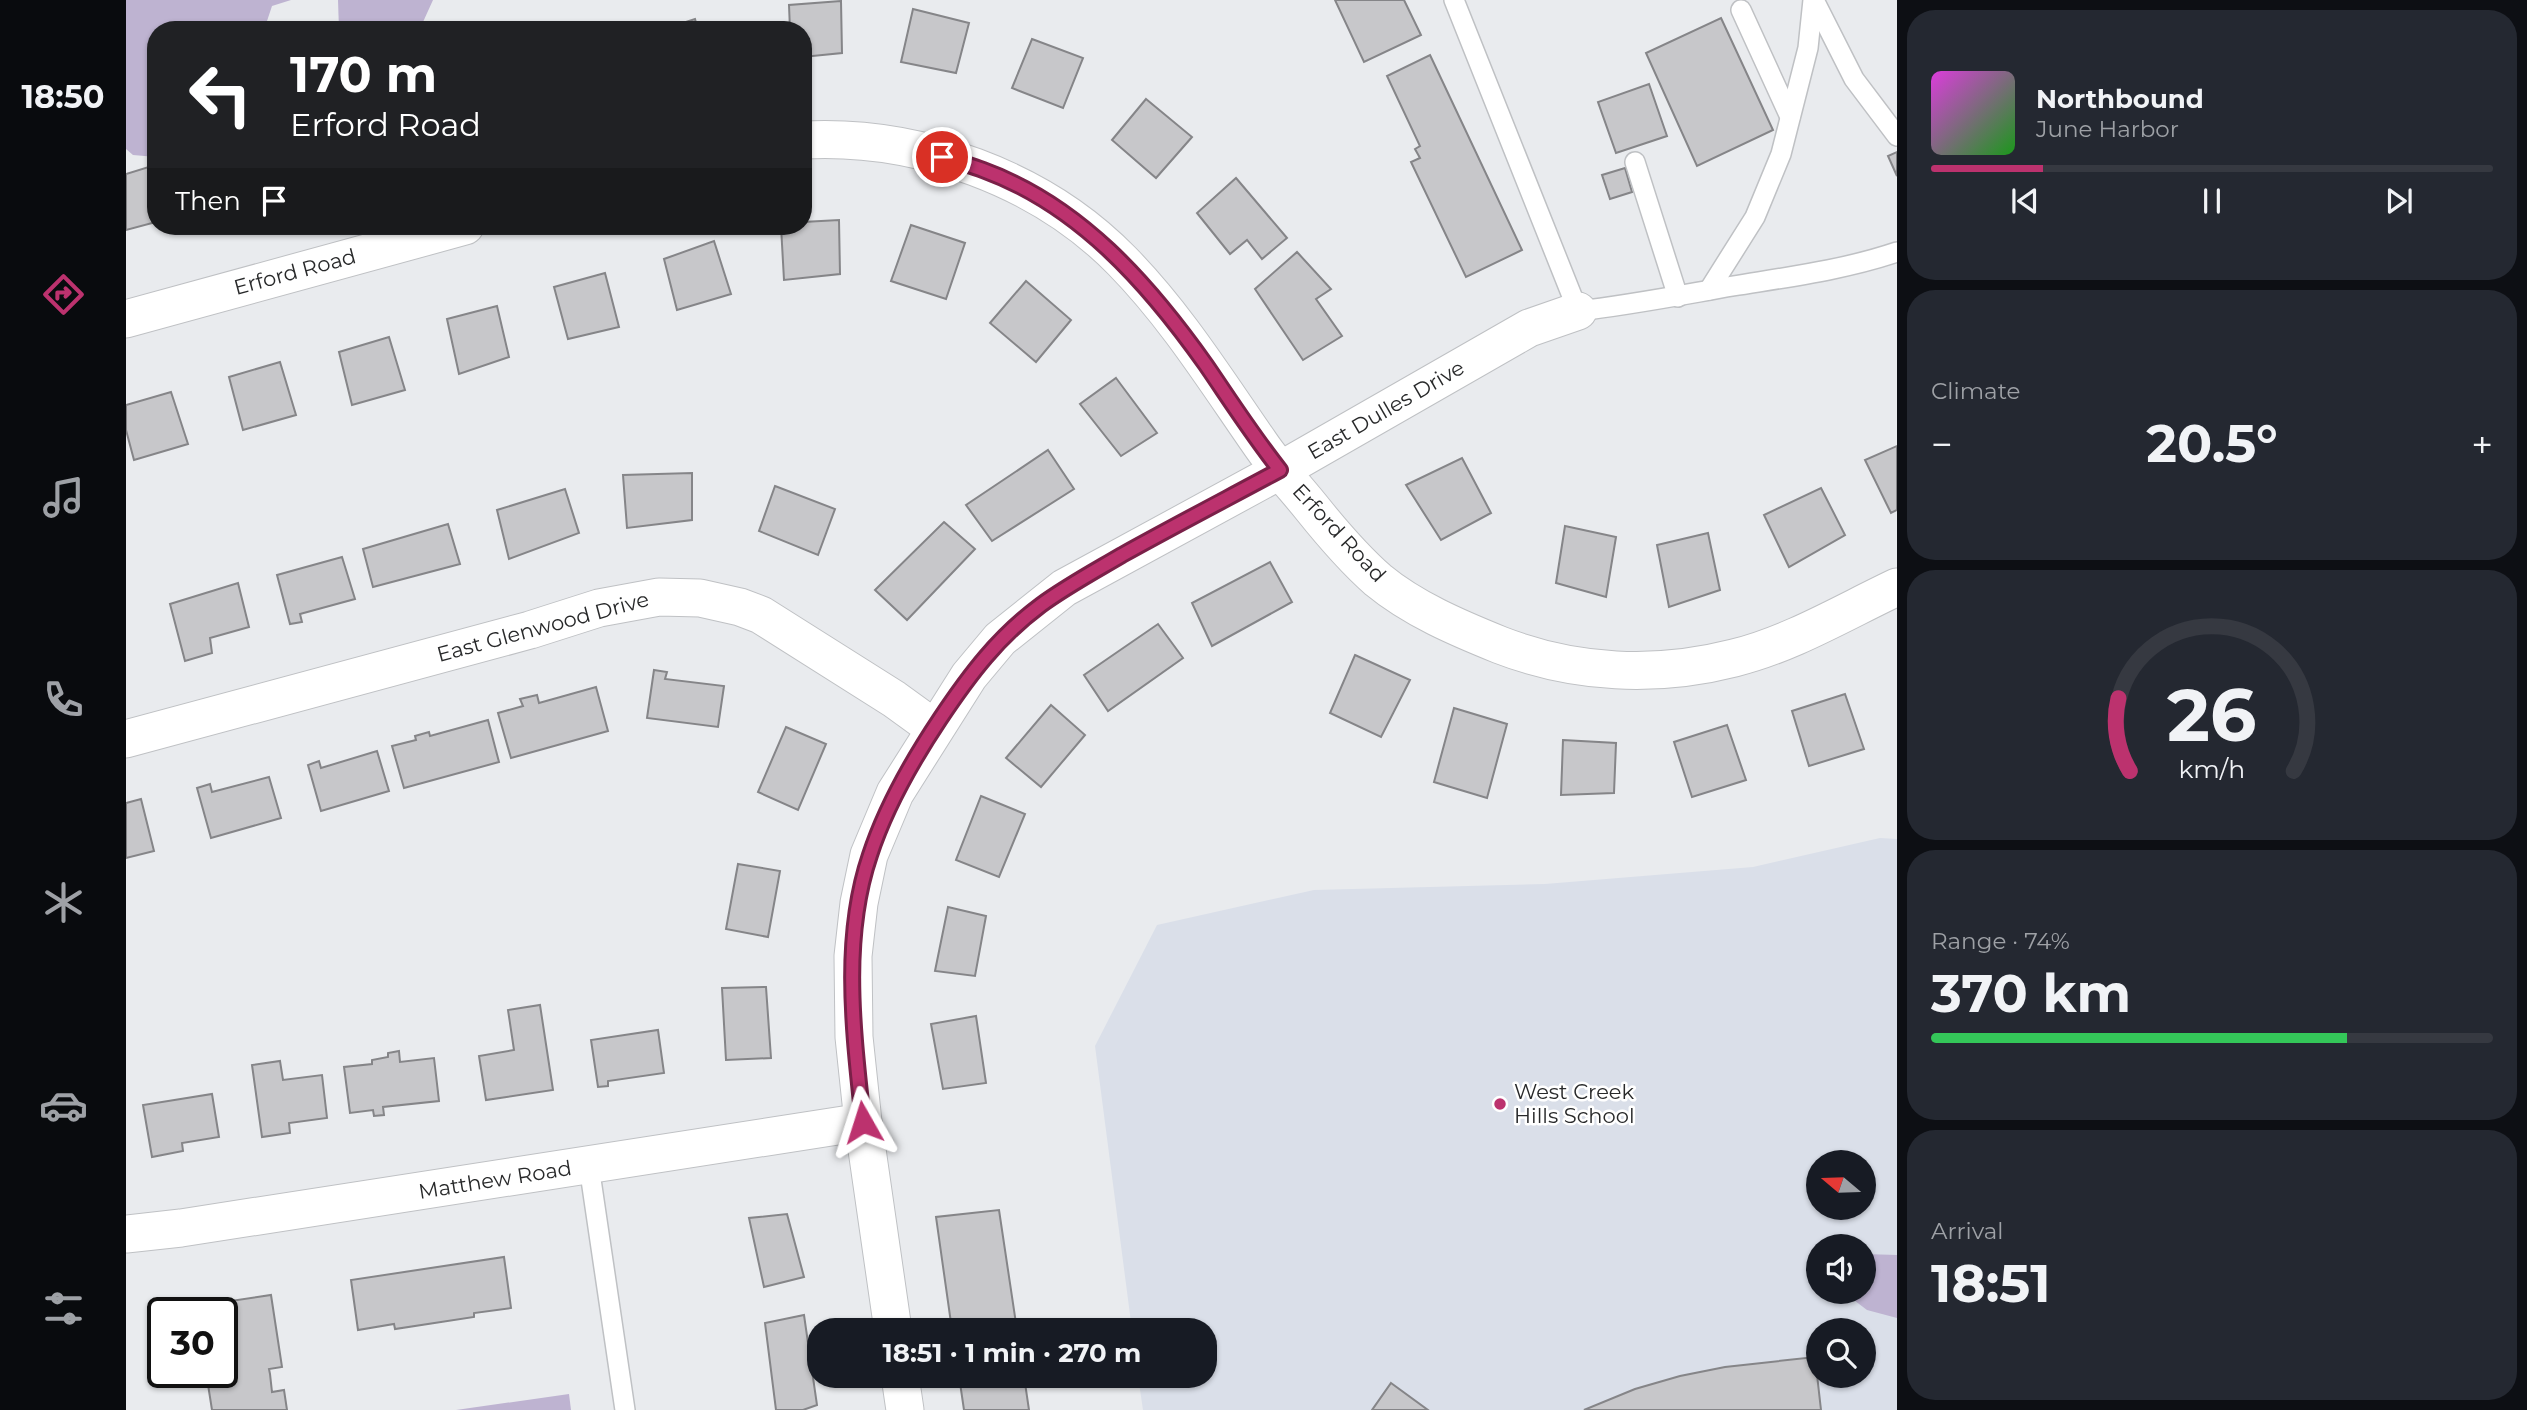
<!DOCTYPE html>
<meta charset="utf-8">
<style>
:root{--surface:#171b24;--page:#242831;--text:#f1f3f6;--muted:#9ea1a6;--line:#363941;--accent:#bc326e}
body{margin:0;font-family:Montserrat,sans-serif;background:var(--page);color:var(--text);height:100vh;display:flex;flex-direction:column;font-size:26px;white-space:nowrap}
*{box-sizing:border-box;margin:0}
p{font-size:23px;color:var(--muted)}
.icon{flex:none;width:38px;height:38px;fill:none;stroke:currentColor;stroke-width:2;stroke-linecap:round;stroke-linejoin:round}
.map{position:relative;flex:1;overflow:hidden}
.details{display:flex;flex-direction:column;gap:10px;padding:10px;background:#0d0f14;width:630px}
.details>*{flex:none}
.hud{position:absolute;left:21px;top:21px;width:665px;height:214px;border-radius:28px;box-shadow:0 2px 5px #0004;background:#202124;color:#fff;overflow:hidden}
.needle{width:46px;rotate:289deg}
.tools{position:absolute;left:1680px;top:1150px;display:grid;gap:14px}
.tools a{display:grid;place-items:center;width:70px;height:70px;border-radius:50%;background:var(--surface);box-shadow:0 2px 5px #0004;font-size:35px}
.speed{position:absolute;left:21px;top:1297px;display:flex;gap:14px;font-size:35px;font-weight:700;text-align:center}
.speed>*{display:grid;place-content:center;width:91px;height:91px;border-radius:50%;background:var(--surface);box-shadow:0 2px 5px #0004;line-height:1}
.speed .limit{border:4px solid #111;border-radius:10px;background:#fff;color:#111}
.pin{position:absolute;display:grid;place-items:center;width:60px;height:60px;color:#fff;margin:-30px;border:4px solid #fff;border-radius:50%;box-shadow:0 2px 7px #0007}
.me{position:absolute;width:77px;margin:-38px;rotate:354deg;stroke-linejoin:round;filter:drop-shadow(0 0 5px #0008)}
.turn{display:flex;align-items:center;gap:24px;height:147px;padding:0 28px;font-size:32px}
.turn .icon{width:91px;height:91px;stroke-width:2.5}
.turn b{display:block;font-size:49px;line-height:60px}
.then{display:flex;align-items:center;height:66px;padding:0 28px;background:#0003;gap:14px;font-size:26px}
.big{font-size:52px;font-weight:700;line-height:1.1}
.details .tile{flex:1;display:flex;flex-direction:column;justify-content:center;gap:10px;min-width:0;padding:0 24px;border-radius:28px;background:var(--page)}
.details .dial{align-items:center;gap:0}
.dial svg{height:182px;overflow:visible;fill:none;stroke:var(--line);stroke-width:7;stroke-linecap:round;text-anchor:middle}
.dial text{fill:var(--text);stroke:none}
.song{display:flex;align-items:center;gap:21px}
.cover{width:84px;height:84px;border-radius:10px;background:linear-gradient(135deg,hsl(300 70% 55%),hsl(120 70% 35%))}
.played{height:7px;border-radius:4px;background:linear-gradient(90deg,var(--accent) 20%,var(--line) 20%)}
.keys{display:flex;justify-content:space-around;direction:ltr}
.heat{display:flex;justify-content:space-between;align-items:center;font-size:38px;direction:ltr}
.charge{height:10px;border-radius:5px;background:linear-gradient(90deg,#34c759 74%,var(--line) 0)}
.trip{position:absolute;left:681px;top:1318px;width:410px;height:70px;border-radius:28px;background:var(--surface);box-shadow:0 2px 5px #0004;font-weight:700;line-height:70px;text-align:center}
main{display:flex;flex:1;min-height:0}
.dock{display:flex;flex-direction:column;width:126px;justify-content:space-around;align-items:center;background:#090b0e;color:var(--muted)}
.dock .icon{width:49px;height:49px}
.dock .current{color:var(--accent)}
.dock b{font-size:32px;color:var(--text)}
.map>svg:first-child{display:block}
.built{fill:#dadfe9;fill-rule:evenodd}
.green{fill:#beb3d1}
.building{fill:#c7c7ca;stroke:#858588;stroke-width:2}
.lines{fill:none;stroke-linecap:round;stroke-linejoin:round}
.lane-casing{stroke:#bfc1c4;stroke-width:22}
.street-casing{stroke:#bfc1c4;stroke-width:39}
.lane{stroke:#fff;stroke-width:19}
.street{stroke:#fff;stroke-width:37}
.route-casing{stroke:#7a2048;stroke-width:18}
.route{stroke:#bc326e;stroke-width:12}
.poi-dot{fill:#bc326e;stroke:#fff;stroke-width:2.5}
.labels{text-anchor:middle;stroke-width:5;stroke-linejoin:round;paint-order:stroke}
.street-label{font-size:21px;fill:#28292a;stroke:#fff}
.poi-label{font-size:21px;fill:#28292a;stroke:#fff;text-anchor:start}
</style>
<main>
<nav class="dock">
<b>18:50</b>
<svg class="icon current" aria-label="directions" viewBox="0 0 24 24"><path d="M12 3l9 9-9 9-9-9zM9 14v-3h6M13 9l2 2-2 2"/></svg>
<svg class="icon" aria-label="music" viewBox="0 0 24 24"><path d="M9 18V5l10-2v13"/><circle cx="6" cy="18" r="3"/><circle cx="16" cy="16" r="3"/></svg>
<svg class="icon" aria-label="phone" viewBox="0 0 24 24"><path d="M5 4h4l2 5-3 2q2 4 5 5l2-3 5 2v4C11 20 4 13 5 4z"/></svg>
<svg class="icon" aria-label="climate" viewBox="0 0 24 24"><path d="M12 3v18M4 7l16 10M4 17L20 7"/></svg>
<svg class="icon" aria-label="car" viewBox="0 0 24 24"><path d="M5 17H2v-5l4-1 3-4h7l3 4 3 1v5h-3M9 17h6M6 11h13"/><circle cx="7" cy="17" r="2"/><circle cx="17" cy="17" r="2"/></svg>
<svg class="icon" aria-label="filters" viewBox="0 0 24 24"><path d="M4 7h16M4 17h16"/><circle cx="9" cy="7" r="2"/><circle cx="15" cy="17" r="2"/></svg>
</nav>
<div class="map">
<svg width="1771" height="1410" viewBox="0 0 1771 1410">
<rect width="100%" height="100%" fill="#e9ebee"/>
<path class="built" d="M1754 838 1771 839V1410H1017L1012 1376H1078V1330H1006L969 1046 1031 925 1188 890 1419 884 1627 867ZM1692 1162H1738V1208H1692ZM1692 1246H1738V1292H1692ZM1692 1330H1738V1376H1692Z"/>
<g class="green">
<path d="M0 0H165L146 6 138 30H30V157L7 155 0 149Z"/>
<path d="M212 0H307L297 22 290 30H213Z"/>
<path d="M1738 1254 1771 1255V1318L1741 1310 1720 1294 1719 1292H1738Z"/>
<path d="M443 1394 445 1410H330Z"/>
</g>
<g class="building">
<path d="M1209 0H1278L1295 35 1238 62Z"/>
<path d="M715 1 716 53 677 57V30H664L663 5Z"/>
<path d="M787 9 843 23 830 73 775 62Z"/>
<path d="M1595 18 1647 130 1571 166 1520 53Z"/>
<path d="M569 19 572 30H535Z"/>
<path d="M906 39 957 58 937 108 886 88Z"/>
<path d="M1304 55 1396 250 1340 277 1285 162 1294 158 1289 149 1294 146 1261 76Z"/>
<path d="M1523 84 1541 136 1490 153 1472 102Z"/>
<path d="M1020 99 1066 137 1030 178 986 140Z"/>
<path d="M1771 152V176L1762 156Z"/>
<path d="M29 165 30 222 0 230V174Z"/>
<path d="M1499 168 1506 192 1484 199 1476 175Z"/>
<path d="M1110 178 1161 238 1136 259 1121 240 1104 254 1071 213Z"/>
<path d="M713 220 714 274 658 280 655 226H677V222Z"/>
<path d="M785 225 839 243 820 299 765 281Z"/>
<path d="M588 241 605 294 551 310 538 259Z"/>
<path d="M1171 252 1205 289 1190 299 1216 336 1177 360 1129 289Z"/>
<path d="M479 273 493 327 442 339 428 287Z"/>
<path d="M900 281 945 320 910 362 864 323Z"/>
<path d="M371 306 383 357 333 374 321 319Z"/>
<path d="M263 337 279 390 226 405 213 352Z"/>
<path d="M154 362 170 415 117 430 103 377Z"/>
<path d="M990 378 1031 433 995 456 954 404Z"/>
<path d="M45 392 62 444 8 460 0 430V405Z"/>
<path d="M1771 446V510L1765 513 1739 460Z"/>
<path d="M922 450 948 489 866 541 840 505Z"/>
<path d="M1336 458 1365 513 1315 540 1280 485Z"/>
<path d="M566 473V520L501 528 497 475Z"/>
<path d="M649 486 709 509 692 555 633 531Z"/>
<path d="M1695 488 1719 535 1663 567 1638 515Z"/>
<path d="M439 489 453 533 383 559 371 510Z"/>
<path d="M818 522 849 549 781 620 749 590Z"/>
<path d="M322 524 334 564 247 587 237 549Z"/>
<path d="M1439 526 1490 537 1480 597 1430 583Z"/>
<path d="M1582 533 1594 590 1543 607 1531 545Z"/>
<path d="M216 557 229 599 174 614 176 622 164 624 151 575Z"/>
<path d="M1144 562 1166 602 1086 646 1066 603Z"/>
<path d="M112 583 123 627 84 638 86 653 59 661 44 604Z"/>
<path d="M1032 624 1057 658 982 711 958 675Z"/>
<path d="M1229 655 1284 680 1255 737 1204 713Z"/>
<path d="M528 670 541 672 539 679 598 686 592 727 521 718Z"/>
<path d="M470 687 482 731 385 758 372 713 397 706 394 699 411 695 413 703Z"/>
<path d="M1719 694 1738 749 1683 766 1666 711Z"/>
<path d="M925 705 959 735 915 787 880 758Z"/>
<path d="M1328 708 1381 724 1361 798 1308 782Z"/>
<path d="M362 720 373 762 278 788 266 746 290 740 289 736 303 732 304 736Z"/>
<path d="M1601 725 1620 780 1566 797 1548 742Z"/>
<path d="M660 727 700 744 672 810 632 792Z"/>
<path d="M1437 740 1490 743 1488 793 1435 795Z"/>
<path d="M251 751 263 791 195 811 182 765 193 761 195 768Z"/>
<path d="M143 777 155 818 85 838 71 788 84 784 86 792Z"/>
<path d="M855 796 899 814 873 877 830 860Z"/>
<path d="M15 799 28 851 0 858V803Z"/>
<path d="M612 864 654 871 642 937 600 929Z"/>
<path d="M822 907 860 916 849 976 809 971Z"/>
<path d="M640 987 645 1058 600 1060 596 988Z"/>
<path d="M414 1005 427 1090 360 1100 353 1056 388 1050 382 1010Z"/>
<path d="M850 1016 860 1083 817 1089 805 1024Z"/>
<path d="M532 1030 538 1073 482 1081V1086L472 1087 465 1040Z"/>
<path d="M273 1051 274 1062 308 1058 313 1101 257 1107 258 1115 248 1116 247 1110 224 1113 218 1067 246 1064V1060L262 1057V1053Z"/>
<path d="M154 1061 157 1080 196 1075 201 1118 163 1123 164 1133 136 1137 126 1065Z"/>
<path d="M86 1094 93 1137 56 1143 57 1151 26 1157 17 1105Z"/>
<path d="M873 1210 891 1330H826L810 1217Z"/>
<path d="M661 1214 678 1277 638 1287 623 1218Z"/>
<path d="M378 1257 385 1308 348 1313V1317L269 1329 268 1324 232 1330 225 1280Z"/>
<path d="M145 1295 156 1367 143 1369 144 1374 146 1392 158 1390 161 1410H86L80 1372H96V1312H72L71 1306Z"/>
<path d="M678 1315 691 1405 677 1410H650L639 1323Z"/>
<path d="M1689 1357 1695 1410H1458L1509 1389 1554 1376 1599 1367Z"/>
<path d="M833 1376H898L903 1410H838Z"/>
<path d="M1265 1383 1302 1410H1246Z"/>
</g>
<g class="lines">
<g class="lane-casing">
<g id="lane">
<path d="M1328 0 1452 311C1504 305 1555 295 1607 286 1662 277 1718 270 1771 252"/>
<path d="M1688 0 1728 79 1771 136"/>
<path d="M1615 10 1664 117"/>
<path d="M1509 162 1552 297"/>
<path d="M1583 290 1629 217 1655 154 1682 48 1687 0"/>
<path d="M463 1166 499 1410"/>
</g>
</g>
<g class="street-casing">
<g id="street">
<path d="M677 140C792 134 915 178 996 261 1050 316 1091 382 1135 445 1150 467 1168 486 1185 507 1205 532 1227 558 1252 580 1287 609 1332 628 1374 645 1449 674 1530 678 1608 658 1665 644 1718 612 1771 587"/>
<path d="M0 319 339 226"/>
<path d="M0 739 404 630 473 608 533 597 574 598 614 607 635 615 768 699 808 728"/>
<path d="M0 1234 55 1228 737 1122"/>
<path d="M767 1330 737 1122 728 1037 727 956 733 903 743 855 769 793 843 676 874 639 938 588 1155 470 1403 328 1452 311"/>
<path d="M774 1376 779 1410"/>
</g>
</g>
<use href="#lane" class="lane"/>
<use href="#street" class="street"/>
</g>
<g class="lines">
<g class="route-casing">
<path id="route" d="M737 1122C728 1035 715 940 744 855 760 806 786 761 814 719 844 674 872 637 915 605 941 586 969 571 996 555 1048 526 1102 498 1154 470 1127 436 1104 400 1080 365 1022 283 953 205 857 170 844 165 830 161 816 157"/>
</g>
<use href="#route" class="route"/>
</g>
<circle class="poi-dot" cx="1374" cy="1104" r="7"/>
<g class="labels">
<g class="street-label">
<text transform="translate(169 272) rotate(-15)" y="7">Erford Road</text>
<text transform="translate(1260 410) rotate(-30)" y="7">East Dulles Drive</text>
<text transform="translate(1213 533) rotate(47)" y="7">Erford Road</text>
<text transform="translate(417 627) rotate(-15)" y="7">East Glenwood Drive</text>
<text transform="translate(369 1180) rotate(-9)" y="7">Matthew Road</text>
</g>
<g class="poi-label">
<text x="1388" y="1099">West Creek<tspan x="1388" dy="24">Hills School</tspan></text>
</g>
</g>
</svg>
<div class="tools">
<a><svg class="needle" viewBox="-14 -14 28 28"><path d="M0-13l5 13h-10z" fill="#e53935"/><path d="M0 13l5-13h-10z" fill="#9ea1a6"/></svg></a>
<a><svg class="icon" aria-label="sound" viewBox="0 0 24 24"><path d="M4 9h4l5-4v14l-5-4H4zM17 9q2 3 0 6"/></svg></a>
<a><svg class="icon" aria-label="search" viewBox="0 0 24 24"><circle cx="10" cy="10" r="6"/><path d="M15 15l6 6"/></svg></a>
</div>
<div class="speed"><div class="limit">30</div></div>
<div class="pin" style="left:816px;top:157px;background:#d93025"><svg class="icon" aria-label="arrive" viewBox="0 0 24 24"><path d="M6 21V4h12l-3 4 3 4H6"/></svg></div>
<svg class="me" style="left:737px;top:1122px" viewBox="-20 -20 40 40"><path d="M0-17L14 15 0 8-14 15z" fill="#bc326e" stroke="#fff" stroke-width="4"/></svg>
<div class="trip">18:51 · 1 min · 270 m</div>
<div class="hud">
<div class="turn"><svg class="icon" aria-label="left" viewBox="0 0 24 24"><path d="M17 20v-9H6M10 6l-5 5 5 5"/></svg><div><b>170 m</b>Erford Road</div></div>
<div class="then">Then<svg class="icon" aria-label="arrive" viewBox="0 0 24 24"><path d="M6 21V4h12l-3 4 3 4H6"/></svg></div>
</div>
</div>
<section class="details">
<div class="tile">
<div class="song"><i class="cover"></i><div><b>Northbound</b><p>June Harbor</p></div></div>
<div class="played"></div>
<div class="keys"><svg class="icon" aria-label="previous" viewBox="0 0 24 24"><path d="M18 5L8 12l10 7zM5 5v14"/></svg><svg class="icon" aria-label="pause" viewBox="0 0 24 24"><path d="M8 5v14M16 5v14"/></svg><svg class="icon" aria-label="next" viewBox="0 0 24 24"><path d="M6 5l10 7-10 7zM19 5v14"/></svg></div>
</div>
<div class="tile"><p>Climate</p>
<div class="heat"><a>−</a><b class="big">20.5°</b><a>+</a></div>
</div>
<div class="tile dial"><svg viewBox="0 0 100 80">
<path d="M14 69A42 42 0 1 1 86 69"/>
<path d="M14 69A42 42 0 0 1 9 37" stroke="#bc326e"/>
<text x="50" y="56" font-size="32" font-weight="700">26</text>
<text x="50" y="72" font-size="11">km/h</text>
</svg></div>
<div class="tile"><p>Range · 74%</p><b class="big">370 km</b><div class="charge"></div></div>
<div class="tile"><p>Arrival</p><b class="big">18:51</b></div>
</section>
</main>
